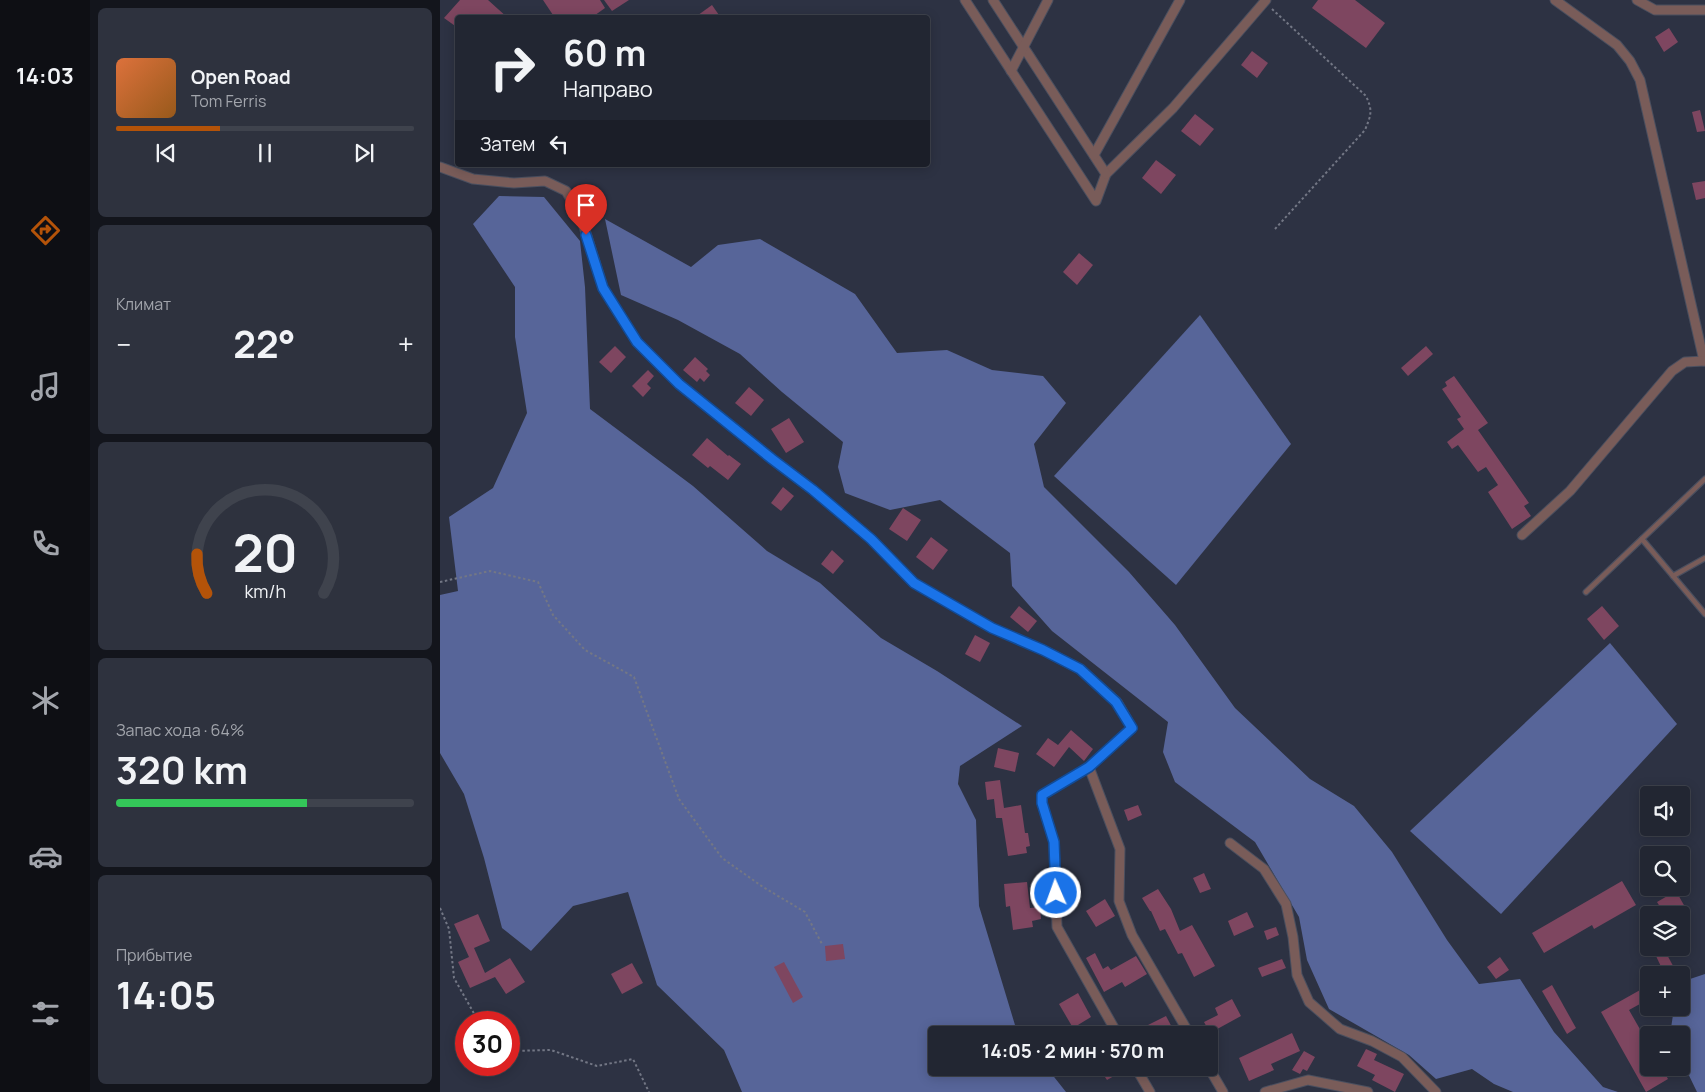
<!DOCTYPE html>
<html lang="ru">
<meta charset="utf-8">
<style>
:root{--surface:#222632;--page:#2e323e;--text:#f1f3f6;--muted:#a2a5ac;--line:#3f434d;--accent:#b45309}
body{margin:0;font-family:Manrope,sans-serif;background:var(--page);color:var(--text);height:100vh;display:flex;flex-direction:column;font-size:19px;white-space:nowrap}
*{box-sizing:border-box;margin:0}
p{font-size:16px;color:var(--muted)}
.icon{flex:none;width:28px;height:28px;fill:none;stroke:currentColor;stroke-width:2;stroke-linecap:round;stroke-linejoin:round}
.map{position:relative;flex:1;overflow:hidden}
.drawer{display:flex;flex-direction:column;gap:8px;padding:8px;background:#13151c;width:350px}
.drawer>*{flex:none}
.top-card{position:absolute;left:15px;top:15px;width:475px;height:152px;border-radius:5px;box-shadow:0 2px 12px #0003,0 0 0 1px var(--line);background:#222632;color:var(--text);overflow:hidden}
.buttons{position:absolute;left:1200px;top:786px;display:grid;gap:10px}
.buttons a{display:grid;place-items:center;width:50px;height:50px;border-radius:5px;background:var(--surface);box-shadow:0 2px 12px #0003,0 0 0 1px var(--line);font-size:25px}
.speed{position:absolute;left:15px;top:1011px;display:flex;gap:10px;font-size:25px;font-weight:700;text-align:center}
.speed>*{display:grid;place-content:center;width:65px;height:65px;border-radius:50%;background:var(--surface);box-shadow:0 2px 12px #0003,0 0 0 1px var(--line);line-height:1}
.speed .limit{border:8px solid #d22;background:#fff;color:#111}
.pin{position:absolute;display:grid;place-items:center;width:42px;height:42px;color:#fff;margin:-51px -21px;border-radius:50% 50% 50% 0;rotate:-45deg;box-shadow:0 0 5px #0007}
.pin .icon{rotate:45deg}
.me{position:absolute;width:55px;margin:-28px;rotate:358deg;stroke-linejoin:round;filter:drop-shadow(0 0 4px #0008)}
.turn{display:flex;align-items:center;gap:18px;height:105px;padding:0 25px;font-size:22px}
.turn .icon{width:65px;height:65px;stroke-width:2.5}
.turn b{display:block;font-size:35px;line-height:42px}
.then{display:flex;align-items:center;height:48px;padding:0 25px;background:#0003;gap:10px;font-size:19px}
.big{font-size:38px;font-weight:700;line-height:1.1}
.drawer .widget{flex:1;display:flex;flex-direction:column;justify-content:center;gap:8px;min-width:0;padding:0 18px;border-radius:8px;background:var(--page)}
.drawer .dial{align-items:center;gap:0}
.dial svg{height:130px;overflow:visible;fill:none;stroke:var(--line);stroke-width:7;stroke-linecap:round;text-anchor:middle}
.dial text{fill:var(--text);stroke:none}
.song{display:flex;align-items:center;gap:15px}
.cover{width:60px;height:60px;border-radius:8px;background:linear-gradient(135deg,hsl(20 70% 55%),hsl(30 70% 35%))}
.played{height:5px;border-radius:2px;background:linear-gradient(90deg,var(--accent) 35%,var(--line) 35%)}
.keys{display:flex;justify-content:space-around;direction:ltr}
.heat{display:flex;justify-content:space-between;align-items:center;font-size:28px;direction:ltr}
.charge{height:8px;border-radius:4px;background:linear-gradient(90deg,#34c759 64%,var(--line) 0)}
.trip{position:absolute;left:488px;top:1026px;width:290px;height:50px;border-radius:5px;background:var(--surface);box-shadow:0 2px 12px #0003,0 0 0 1px var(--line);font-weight:700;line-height:50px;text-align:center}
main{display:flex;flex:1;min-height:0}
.dock{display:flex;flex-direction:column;width:90px;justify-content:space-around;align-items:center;background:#0e0f14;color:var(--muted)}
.dock .icon{width:35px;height:35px}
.dock .current{color:var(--accent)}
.dock b{font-size:22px;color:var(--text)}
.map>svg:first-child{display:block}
.forest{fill:#576599}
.building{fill:#7e4660}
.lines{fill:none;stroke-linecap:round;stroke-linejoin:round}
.lane-casing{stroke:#4a4f5f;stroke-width:7}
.street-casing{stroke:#4a4f5f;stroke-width:11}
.path{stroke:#737785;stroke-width:2;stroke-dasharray:2.5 2.5;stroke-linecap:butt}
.lane{stroke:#795c59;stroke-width:4.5}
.street{stroke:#795c59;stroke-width:9}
.route-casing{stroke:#114b97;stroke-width:12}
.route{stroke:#1a73e8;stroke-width:9}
</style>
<main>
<nav class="dock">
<b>14:03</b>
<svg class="icon current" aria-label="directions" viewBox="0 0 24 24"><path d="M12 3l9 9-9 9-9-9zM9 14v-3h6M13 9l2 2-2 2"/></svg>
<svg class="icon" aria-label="music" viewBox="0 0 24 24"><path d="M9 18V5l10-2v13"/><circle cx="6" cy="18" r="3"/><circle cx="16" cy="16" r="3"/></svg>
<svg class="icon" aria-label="phone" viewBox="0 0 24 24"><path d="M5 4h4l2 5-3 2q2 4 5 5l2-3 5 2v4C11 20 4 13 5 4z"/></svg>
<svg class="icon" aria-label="climate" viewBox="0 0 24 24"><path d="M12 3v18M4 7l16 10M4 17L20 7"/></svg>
<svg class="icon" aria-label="car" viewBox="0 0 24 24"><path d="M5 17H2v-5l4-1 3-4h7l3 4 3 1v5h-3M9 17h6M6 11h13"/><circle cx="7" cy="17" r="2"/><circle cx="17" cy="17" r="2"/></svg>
<svg class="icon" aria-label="filters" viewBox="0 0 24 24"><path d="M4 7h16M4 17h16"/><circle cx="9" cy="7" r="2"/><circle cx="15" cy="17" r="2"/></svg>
</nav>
<section class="drawer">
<div class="widget">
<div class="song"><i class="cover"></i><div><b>Open Road</b><p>Tom Ferris</p></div></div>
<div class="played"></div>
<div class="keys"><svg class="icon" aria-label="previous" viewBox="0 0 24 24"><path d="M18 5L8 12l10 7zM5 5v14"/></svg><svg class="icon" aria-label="pause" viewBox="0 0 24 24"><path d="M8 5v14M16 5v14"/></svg><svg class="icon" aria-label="next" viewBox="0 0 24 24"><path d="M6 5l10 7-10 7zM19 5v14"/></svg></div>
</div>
<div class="widget"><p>Климат</p>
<div class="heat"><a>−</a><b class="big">22°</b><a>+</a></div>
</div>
<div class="widget dial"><svg viewBox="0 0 100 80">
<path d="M14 69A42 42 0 1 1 86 69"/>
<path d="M14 69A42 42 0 0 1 8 45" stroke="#b45309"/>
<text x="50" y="56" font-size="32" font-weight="700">20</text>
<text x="50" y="72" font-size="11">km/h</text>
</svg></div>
<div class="widget"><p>Запас хода · 64%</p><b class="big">320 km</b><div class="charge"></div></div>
<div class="widget"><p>Прибытие</p><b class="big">14:05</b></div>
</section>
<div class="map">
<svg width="1265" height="1092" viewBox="0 0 1265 1092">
<rect width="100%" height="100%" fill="#2d3243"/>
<g class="forest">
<path d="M59 196 104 197 140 241 145 287 150 409 253 486 327 551 380 583 441 638 497 671 582 726 520 766 518 784 536 820 539 906 575 1025 583 1035H496V1068H607L626 1092H302L284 1050 217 985 188 892 133 906 91 951 62 928 44 858 24 794 0 753V595L18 591 9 517 53 488 87 413 75 337V287L33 224Z"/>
<path d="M165 219 251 267 278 245 320 239 415 294 457 353 507 350 552 370 603 376 626 403 594 444 604 487 689 572 735 625 795 708 870 779 914 806 952 852 1007 940 1039 984 1080 979 1114 1032 1163 1087 1178 1092H1073L1054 1084 1032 1069 996 1079 969 1055 889 1009 867 960 859 917 815 842 735 782 723 752 728 722 612 631 572 586 570 553 500 500 450 510 405 493 398 467 403 442 342 392 300 354 238 320 181 295Z"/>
<path d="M760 315 851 444 736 585 614 476Z"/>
<path d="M1170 643 1237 724 1061 914 970 831Z"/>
<path d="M1265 974V1092H1257L1241 1059V1035H1230L1234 1008H1241V982Z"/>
</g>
<g class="building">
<path d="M20 0H48L68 18H18V28L4 18Z"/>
<path d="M103 0H160L165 8 151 18H115Z"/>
<path d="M164 0H189L172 11Z"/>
<path d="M878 0H915L945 23 926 48 872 8Z"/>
<path d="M272 5 281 18H254Z"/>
<path d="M1229 28 1238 42 1224 52 1215 37Z"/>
<path d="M812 51 828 63 817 78 801 65Z"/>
<path d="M1260 110 1265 131 1257 132 1252 112Z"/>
<path d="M755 114 774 129 760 146 741 131Z"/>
<path d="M716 160 736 175 721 194 702 178Z"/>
<path d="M1265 181V198L1256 200 1252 183Z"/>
<path d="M639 253 653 265 637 285 623 272Z"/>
<path d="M175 346 186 357 171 373 159 362Z"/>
<path d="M986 346 993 354 968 376 961 368Z"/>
<path d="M255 357 268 369 266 371 270 375 264 382 260 378 257 382 243 370Z"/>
<path d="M208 370 214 376 207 384 211 388 203 397 192 386Z"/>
<path d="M1014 376 1048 423 1038 430 1089 503 1084 506 1091 516 1072 529 1048 492 1058 485 1046 467 1038 472 1018 445 1012 449 1007 442 1024 429 1017 419 1021 417 1002 389 1007 386 1005 382Z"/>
<path d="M309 387 324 400 311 416 295 403Z"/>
<path d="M349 418 364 442 346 453 331 429Z"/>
<path d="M267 438 288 456 289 455 301 464 288 480 270 466 268 468 252 455Z"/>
<path d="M343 487 354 496 341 511 331 503Z"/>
<path d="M463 508 481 520 467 541 449 529Z"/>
<path d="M491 537 508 550 493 570 476 557Z"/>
<path d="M392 550 404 561 393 574 381 564Z"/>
<path d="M579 606 597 621 588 632 570 617Z"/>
<path d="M1162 606 1179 626 1164 640 1147 619Z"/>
<path d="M535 635 550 643 540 662 525 654Z"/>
<path d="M631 730 653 749 644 761 629 747 614 767 596 754 608 738 618 745Z"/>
<path d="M558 748 579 753 575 772 554 767Z"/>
<path d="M560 780 564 808 581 805 585 833H588L590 846 586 847 587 853 568 856 562 818H556L554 799 547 800 545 782Z"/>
<path d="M698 805 702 815 688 821 684 810Z"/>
<path d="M764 873 771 889 760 893 753 878Z"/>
<path d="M1182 881 1196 905 1154 929 1152 925 1104 953 1092 933Z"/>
<path d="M587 882 590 908 600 907 601 919 592 921 593 927 573 930 570 906 566 907 564 884Z"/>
<path d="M718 889 731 909 740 931 752 925 775 966 754 977 742 953 738 954 725 929 720 931 711 911H710L702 898Z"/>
<path d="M1236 891 1245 907 1231 915H1225L1217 902Z"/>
<path d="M665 899 675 916 656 927 646 911Z"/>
<path d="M807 912 814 927 794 936 788 921Z"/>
<path d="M38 914 50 941 34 948 45 973 70 958 85 982 66 994 55 977 30 988 18 962 29 957 14 924Z"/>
<path d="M836 927 839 935 827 940 824 931Z"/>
<path d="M403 944 405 959 386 961 385 946Z"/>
<path d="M1225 951 1238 975H1225L1216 956Z"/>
<path d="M655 953 663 969 668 966 671 970 696 956 707 974 685 987 682 982 664 992 646 958Z"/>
<path d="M1060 957 1069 970 1056 979 1047 967Z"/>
<path d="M842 959 846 968 822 977 818 968Z"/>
<path d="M344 962 363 997 353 1003 334 967Z"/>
<path d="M192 963 203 983 182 994 171 974Z"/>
<path d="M1112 985 1136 1028 1127 1034 1102 991Z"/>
<path d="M1209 985V999L1189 1010 1209 1045V1068H1222L1228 1079 1206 1092 1161 1012Z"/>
<path d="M638 993 651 1017 633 1028 619 1004Z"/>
<path d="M792 999 801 1016 770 1033 764 1022 778 1015 775 1008Z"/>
<path d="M726 1016 736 1035H711L706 1026Z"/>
<path d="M852 1033 860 1051 831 1064 834 1070 809 1081 799 1058Z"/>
<path d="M926 1049 937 1054 934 1060 964 1074 955 1092 932 1080 935 1075 917 1066Z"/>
<path d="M864 1051 875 1057 867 1071 863 1069 860 1074 852 1070Z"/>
<path d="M659 1068H688L667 1080Z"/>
</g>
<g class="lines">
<g class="lane-casing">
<g id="lane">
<path d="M1202 539 1265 614"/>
<path d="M1233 576 1265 558"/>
<path d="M1146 592 1265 479"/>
</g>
</g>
<g class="street-casing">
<g id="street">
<path d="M525 0 656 201 666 174 733 108 826 0"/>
<path d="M553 0 666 174"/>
<path d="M1115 0 1177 45 1190 61 1200 80 1264 361H1265"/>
<path d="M1197 0 1215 10H1265"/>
<path d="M571 71 608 0"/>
<path d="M654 155 740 0"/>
<path d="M0 167 33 179 74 183 105 181 126 191 141 217 163 288 197 342 239 384 332 459 373 490 431 539 474 583 552 628 603 650 640 669 677 702 692 728 649 767 680 849 679 901 692 935 750 1035"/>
<path d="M1082 535 1130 491 1232 371 1245 362 1264 361"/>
<path d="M649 767 602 795V803L614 842 617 927 678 1035"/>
<path d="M790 843 824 869 846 904 853 937 857 975 869 1002 900 1029 932 1041 962 1057 996 1092"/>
<path d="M696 1068 710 1092"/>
<path d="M769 1068 783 1092"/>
<path d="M825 1092 868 1080 928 1092"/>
</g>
</g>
<g class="path">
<path d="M832 9 926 96C933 111 931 115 925 130L835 229"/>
<path d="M0 582 50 571 98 582 113 615 145 650 194 677 239 799 282 858 323 887 365 912 382 944"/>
<path d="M0 908 9 929 14 978 36 1017 42 1022"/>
<path d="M69 1047 73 1051 111 1050 157 1066 193 1059 209 1092"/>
</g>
<use href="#lane" class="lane"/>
<use href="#street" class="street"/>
</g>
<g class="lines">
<g class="route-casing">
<path id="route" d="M146 235 163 288 197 342 239 384 332 459 373 490 431 539 474 583 552 628 603 650 640 669 676 702 692 728 649 767 602 795V803L614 842 616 893"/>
</g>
<use href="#route" class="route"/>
</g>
</svg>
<div class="buttons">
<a><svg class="icon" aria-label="sound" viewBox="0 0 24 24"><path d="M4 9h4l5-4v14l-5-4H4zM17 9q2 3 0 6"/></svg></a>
<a><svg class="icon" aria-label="search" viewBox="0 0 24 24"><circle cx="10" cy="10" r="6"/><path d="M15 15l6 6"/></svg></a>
<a><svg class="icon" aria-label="layers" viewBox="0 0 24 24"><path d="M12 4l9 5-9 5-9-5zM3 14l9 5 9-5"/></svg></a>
<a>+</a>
<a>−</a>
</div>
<div class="speed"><div class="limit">30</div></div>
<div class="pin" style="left:146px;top:235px;background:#d93025"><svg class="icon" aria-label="arrive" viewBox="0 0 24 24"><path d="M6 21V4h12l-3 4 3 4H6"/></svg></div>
<svg class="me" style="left:616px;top:893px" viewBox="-20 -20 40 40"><circle r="17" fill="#1a73e8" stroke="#fff" stroke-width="3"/><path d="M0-11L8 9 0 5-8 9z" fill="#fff"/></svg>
<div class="trip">14:05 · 2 мин · 570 m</div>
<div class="top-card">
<div class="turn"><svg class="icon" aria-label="right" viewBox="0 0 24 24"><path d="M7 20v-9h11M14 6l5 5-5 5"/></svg><div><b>60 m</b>Направо</div></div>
<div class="then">Затем<svg class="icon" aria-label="left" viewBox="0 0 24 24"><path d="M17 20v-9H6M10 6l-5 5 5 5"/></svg></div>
</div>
</div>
</main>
